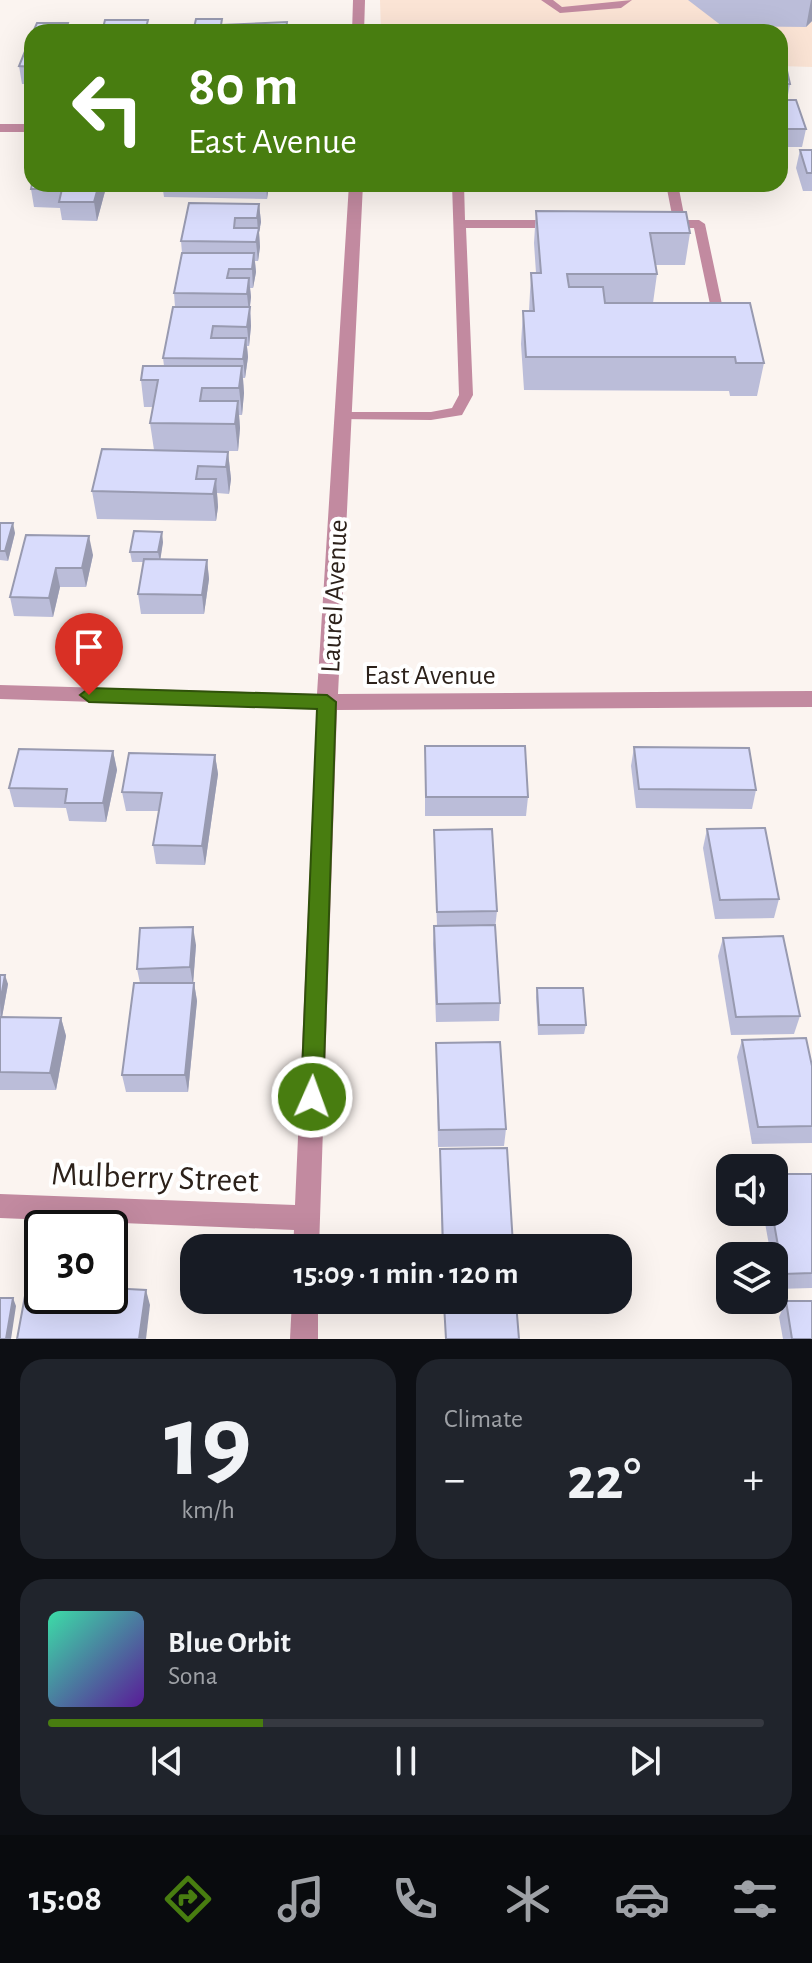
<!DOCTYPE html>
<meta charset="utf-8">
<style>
:root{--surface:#171b24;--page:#20242c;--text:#f1f3f6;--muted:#9ea1a6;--line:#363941;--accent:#487d10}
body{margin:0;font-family:"Alegreya Sans",sans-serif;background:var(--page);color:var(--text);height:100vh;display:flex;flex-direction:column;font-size:30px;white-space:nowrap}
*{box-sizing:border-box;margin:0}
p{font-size:26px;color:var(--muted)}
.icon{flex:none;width:44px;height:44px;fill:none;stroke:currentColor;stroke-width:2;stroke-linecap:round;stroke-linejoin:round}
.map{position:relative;height:1339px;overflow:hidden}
.sheet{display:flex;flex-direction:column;gap:20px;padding:20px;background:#0d0f14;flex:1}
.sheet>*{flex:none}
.banner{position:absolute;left:24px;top:24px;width:764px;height:168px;border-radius:24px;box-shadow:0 8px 32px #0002;background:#487d10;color:#fff;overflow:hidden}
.controls{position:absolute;left:716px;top:1154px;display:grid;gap:16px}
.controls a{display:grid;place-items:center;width:72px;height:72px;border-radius:16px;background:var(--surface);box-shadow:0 8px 32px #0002;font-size:40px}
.speed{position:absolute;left:24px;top:1210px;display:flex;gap:16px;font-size:40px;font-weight:700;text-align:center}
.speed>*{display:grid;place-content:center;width:104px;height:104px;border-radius:50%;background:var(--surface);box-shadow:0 8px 32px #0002;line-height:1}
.speed .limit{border:4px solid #111;border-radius:12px;background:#fff;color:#111}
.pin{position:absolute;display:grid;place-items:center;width:68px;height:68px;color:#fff;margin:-82px -34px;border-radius:50% 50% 50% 0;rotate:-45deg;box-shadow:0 0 8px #0007}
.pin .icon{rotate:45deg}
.me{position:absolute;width:88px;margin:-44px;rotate:2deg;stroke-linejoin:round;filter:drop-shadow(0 0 6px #0008)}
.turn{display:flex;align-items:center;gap:28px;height:168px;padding:0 32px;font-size:36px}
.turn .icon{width:104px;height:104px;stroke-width:2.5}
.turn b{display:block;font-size:56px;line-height:68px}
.big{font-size:60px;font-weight:700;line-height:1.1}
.sheet .tile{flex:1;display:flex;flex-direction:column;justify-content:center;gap:12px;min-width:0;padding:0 28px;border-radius:24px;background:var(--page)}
.sheet .dial{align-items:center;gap:0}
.dial b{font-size:104px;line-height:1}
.song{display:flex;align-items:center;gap:24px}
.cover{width:96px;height:96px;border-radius:12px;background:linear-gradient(135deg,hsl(160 70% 55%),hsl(270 70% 35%))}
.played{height:8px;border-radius:4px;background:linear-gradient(90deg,var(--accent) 30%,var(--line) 30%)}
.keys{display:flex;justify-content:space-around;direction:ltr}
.heat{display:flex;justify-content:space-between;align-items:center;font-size:44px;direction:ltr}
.sheet .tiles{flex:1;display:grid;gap:20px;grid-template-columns:1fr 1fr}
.tile:last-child{grid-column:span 2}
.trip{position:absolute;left:180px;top:1234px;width:452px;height:80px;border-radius:24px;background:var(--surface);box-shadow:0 8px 32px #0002;font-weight:700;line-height:80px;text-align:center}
.tabs{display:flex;height:128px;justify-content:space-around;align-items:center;background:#090b0e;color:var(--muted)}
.tabs .icon{width:56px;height:56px}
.tabs .on{color:var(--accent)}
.tabs b{font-size:36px;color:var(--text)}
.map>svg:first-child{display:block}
.built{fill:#fbe4d5}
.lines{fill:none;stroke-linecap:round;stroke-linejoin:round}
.lane{fill:#c28aa0;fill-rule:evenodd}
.street{fill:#c28aa0;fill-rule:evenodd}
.wall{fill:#bbbdd9}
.shaded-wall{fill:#989ab0}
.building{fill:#d9dcfc;stroke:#989ab0;stroke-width:2}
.route{fill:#487d10;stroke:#2f510a;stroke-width:2}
.labels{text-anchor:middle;stroke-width:8;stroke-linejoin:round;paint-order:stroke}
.street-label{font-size:28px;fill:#2c211a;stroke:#fff}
.near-street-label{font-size:34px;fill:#2c211a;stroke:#fff}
</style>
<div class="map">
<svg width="812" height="1339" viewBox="0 0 812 1339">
<rect width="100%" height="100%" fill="#fbf4f0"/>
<path class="built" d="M380 0H812V67L780 66V32H381Z"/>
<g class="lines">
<g class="lane">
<path d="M541 0H553L562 7 632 0 621 8 560 13Z"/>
<path d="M452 184H464L465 220H555L561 224 555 228H466L473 395 462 415 431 420 338 419 336 416 338 413 343 412H431L452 408 459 395Z"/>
<path d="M666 184H678L685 220H699L705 224 723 309 722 312 717 313 711 309 694 228H670L664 224 673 220Z"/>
</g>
<g class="street">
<path d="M353 0H365L364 32H352Z"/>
<rect x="0" y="124" width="32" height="8"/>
<path d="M349 184H363L338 694 812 691V707L337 710 319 1248H293L294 1230 0 1218V1194L295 1205 317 709 0 699V685L317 694Z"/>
<path d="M292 1300H318V1339H290Z"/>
</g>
</g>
<g class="wall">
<path d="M688 0H812V21L806 27 722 26Z"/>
<path d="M32 34V84H22L19 66Z"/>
<path d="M780 53 790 84 787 100 806 129 802 147H780Z"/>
<path d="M800 150H812V191H803L796 168Z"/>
<path d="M107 184 97 221 62 220 60 208 34 207 31 189Z"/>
<path d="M162 184H269L267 199 164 197Z"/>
<path d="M259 204 261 222 259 232 260 247 258 261H255L256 272 253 288H250L251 297 250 307 251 326 249 346H247L248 357 245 378H243L244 393 242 415H239L240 428 238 451H160L228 452 231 479 229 494 217 493 218 507 216 521 97 519 92 491 154 450 150 423 153 407H144L141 380 164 366 163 358 175 307 174 293 182 253 181 241Z"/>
<path d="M536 211 690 233 685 265H656L657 274 653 303 764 363 757 396H730L729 391 524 390 521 344 523 311H529L531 273H536L534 243Z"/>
<path d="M0 523 15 533 8 561 0 560Z"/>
<path d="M26 535 93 555 86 587H60L53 617 14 616 10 597Z"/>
<path d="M163 542 160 559 207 560 209 579 204 614H141L138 594 143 562H132L130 552Z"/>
<path d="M425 746 528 797 526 816H425Z"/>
<path d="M634 747 756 790 752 809 636 808 631 766Z"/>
<path d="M113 751 117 770 106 822 69 821 66 808 14 807 9 788Z"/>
<path d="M215 755 218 774 205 865 156 864 153 845 159 811H126L122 792Z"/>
<path d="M707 829 779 899 774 918 715 919 703 848Z"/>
<path d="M434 830 497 911 495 929 500 1003 499 1021 436 1022 433 944 434 926H437Z"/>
<path d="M723 938 800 1016 794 1034 731 1035 718 956Z"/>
<path d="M196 945 193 983H194L197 1001 188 1092H126L122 1075 140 983 137 969Z"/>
<path d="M0 975 8 984 2 1017 61 1018 66 1036 56 1090H0Z"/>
<path d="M537 988 586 1025 584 1034 538 1035 536 997Z"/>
<path d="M742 1040 812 1066V1143L752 1144 737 1057Z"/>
<path d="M436 1043 506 1129 504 1146 438 1147Z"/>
<path d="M440 1149 513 1245V1248H442Z"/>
<path d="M812 1174V1288L776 1289 774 1275V1256H771L763 1212H774Z"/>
<path d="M786 1301 812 1339H783L779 1317Z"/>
</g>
<g class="shaded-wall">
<path d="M811 0H812V21L806 27Z"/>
<path d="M99 184H107L97 221 94 202Z"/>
<path d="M266 184H269L267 199Z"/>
<path d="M259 204 261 222 259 232 260 247 258 261 256 242 258 232 257 218Z"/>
<path d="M254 253 256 272 253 288 252 269Z"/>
<path d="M249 278 251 297 249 313 247 294Z"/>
<path d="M250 307 251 326 249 346 247 327Z"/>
<path d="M246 338 248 357 245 378 243 359Z"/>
<path d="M242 366 244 393 242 415 239 388Z"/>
<path d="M238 401 240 428 238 451 235 424Z"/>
<path d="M228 452 231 479 229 494 226 467Z"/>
<path d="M216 479 218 507 216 521 213 494Z"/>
<path d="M13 523 15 533 8 561 5 551Z"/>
<path d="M162 532 163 542 160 562 158 552Z"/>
<path d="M89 536 93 555 86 587 82 568Z"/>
<path d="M207 560 209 579 204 614 202 595Z"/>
<path d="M56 568 60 587 53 617 49 598Z"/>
<path d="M113 751 117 770 106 822 103 803Z"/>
<path d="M215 755 218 774 205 865 202 846Z"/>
<path d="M193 927 196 945 193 985 190 967Z"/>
<path d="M5 975 8 984 1 1023 0 1003Z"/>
<path d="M194 983 197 1001 188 1092 185 1075Z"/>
<path d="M61 1018 66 1036 56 1090 50 1073Z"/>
<path d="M146 1290 150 1305 146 1339H139Z"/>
<path d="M13 1298 16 1306 11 1339H6Z"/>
</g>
<g class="building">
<path d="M196 19H222L221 25 287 22 286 32H193Z"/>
<path d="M105 20H148L145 32H102Z"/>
<path d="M37 23H68L65 32H33Z"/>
<path d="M32 34V67L19 66Z"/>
<path d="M780 53H783L790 84H780Z"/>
<path d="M780 100H796L806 129H780Z"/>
<path d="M800 150H812V173H807Z"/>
<path d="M32 184H99L94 202H59L62 189H31Z"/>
<path d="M189 203 259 204 257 218H235L234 228H259L256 242 181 241Z"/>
<path d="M536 211 686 212 690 233H650L657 274H567L569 287H603L605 303H750L764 363H736L735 357H526L523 311H534L531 273H541Z"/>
<path d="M182 253H254L252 269H229L227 278H249L247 294 174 293Z"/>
<path d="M173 307H250L247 327 213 326 211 338H246L243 359 163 358Z"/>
<path d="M143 366H242L239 388H202L200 401H238L235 424 150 423 158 380H141Z"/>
<path d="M102 449 228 452 226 467 198 466 196 479H216L213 494 92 491Z"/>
<path d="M0 523H13L5 551H0Z"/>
<path d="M134 531 162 532 158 552H130Z"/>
<path d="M26 535 89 536 82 568H56L49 598 10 597Z"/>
<path d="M144 559 207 560 202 595 138 594Z"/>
<path d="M425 746H525L528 797H426Z"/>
<path d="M634 747 749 748 756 790 639 789Z"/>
<path d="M19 749 113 751 103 803H65L67 789 9 788Z"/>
<path d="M129 753 215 755 202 846 153 845 162 793 122 792Z"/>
<path d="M765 828 779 899 720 900 707 829Z"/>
<path d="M492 829 497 911 437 912 434 830Z"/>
<path d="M495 925 500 1003 437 1004 434 926Z"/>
<path d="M193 927 190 967 137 969 140 928Z"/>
<path d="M783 936 800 1016 736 1017 723 938Z"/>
<path d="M0 975H5L0 1003Z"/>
<path d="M134 983H194L185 1075H122Z"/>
<path d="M537 988H583L586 1025H539Z"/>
<path d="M0 1017 61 1018 50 1073 0 1072Z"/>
<path d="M806 1038 812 1066V1126L758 1127 742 1040Z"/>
<path d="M500 1042 506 1129 439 1130 436 1043Z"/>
<path d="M507 1148 513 1245 443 1246 440 1149Z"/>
<path d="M774 1174H812V1273L783 1274 772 1212H774Z"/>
<path d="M542 1235 589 1237V1248H542Z"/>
<path d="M27 1285 42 1286V1296H110V1288L146 1290 139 1339H17Z"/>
<path d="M0 1298H13L6 1339H0Z"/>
<path d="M786 1301H812V1339H792Z"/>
<path d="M516 1302 519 1339H446L444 1304Z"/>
</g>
<path class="route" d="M89 688 327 695 336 702 323 1097 320 1104 312 1107 304 1104 301 1097 317 709 89 702 80 695Z"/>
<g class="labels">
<g class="street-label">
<text transform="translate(333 596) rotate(-87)" y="10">Laurel Avenue</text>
<text x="430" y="684">East Avenue</text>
</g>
<g class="near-street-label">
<text transform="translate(155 1176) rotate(2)" y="12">Mulberry Street</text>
</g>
</g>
</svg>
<div class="controls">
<a><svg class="icon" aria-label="sound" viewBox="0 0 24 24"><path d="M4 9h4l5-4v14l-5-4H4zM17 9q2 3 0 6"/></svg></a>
<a><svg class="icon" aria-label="layers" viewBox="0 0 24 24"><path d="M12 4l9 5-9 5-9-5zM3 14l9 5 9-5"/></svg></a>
</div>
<div class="speed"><div class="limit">30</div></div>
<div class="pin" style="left:89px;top:695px;background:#d93025"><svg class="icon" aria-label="arrive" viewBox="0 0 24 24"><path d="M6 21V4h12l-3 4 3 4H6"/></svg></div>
<svg class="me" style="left:312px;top:1097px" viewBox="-20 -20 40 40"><circle r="17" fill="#487d10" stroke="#fff" stroke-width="3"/><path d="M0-11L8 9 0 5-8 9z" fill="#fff"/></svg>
<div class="trip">15:09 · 1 min · 120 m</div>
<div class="banner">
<div class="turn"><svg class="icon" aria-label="left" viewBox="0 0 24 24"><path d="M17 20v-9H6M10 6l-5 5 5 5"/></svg><div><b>80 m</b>East Avenue</div></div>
</div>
</div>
<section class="sheet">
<div class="tiles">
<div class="tile dial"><b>19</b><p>km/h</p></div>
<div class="tile"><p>Climate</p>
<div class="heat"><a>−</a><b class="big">22°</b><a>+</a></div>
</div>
<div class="tile">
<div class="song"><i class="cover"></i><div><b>Blue Orbit</b><p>Sona</p></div></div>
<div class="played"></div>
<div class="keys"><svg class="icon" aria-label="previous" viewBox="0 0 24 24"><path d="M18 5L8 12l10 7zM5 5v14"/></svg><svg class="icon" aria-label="pause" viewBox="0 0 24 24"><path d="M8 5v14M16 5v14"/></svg><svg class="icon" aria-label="next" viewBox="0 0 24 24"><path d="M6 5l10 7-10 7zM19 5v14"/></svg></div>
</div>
</div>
</section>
<nav class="tabs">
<b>15:08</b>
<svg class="icon on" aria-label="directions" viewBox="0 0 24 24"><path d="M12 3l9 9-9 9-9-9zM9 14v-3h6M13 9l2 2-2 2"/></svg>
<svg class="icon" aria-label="music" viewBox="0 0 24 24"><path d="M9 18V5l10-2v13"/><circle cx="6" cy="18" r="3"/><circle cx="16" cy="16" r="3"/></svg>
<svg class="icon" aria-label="phone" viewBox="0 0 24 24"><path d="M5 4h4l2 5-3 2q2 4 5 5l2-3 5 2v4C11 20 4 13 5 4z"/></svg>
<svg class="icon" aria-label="climate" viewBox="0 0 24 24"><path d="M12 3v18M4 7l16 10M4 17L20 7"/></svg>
<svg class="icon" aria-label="car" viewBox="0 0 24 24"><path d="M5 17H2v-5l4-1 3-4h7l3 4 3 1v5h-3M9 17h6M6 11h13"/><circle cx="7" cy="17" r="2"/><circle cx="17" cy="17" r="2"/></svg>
<svg class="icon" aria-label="filters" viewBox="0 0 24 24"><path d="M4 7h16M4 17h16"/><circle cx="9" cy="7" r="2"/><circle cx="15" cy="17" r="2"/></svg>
</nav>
